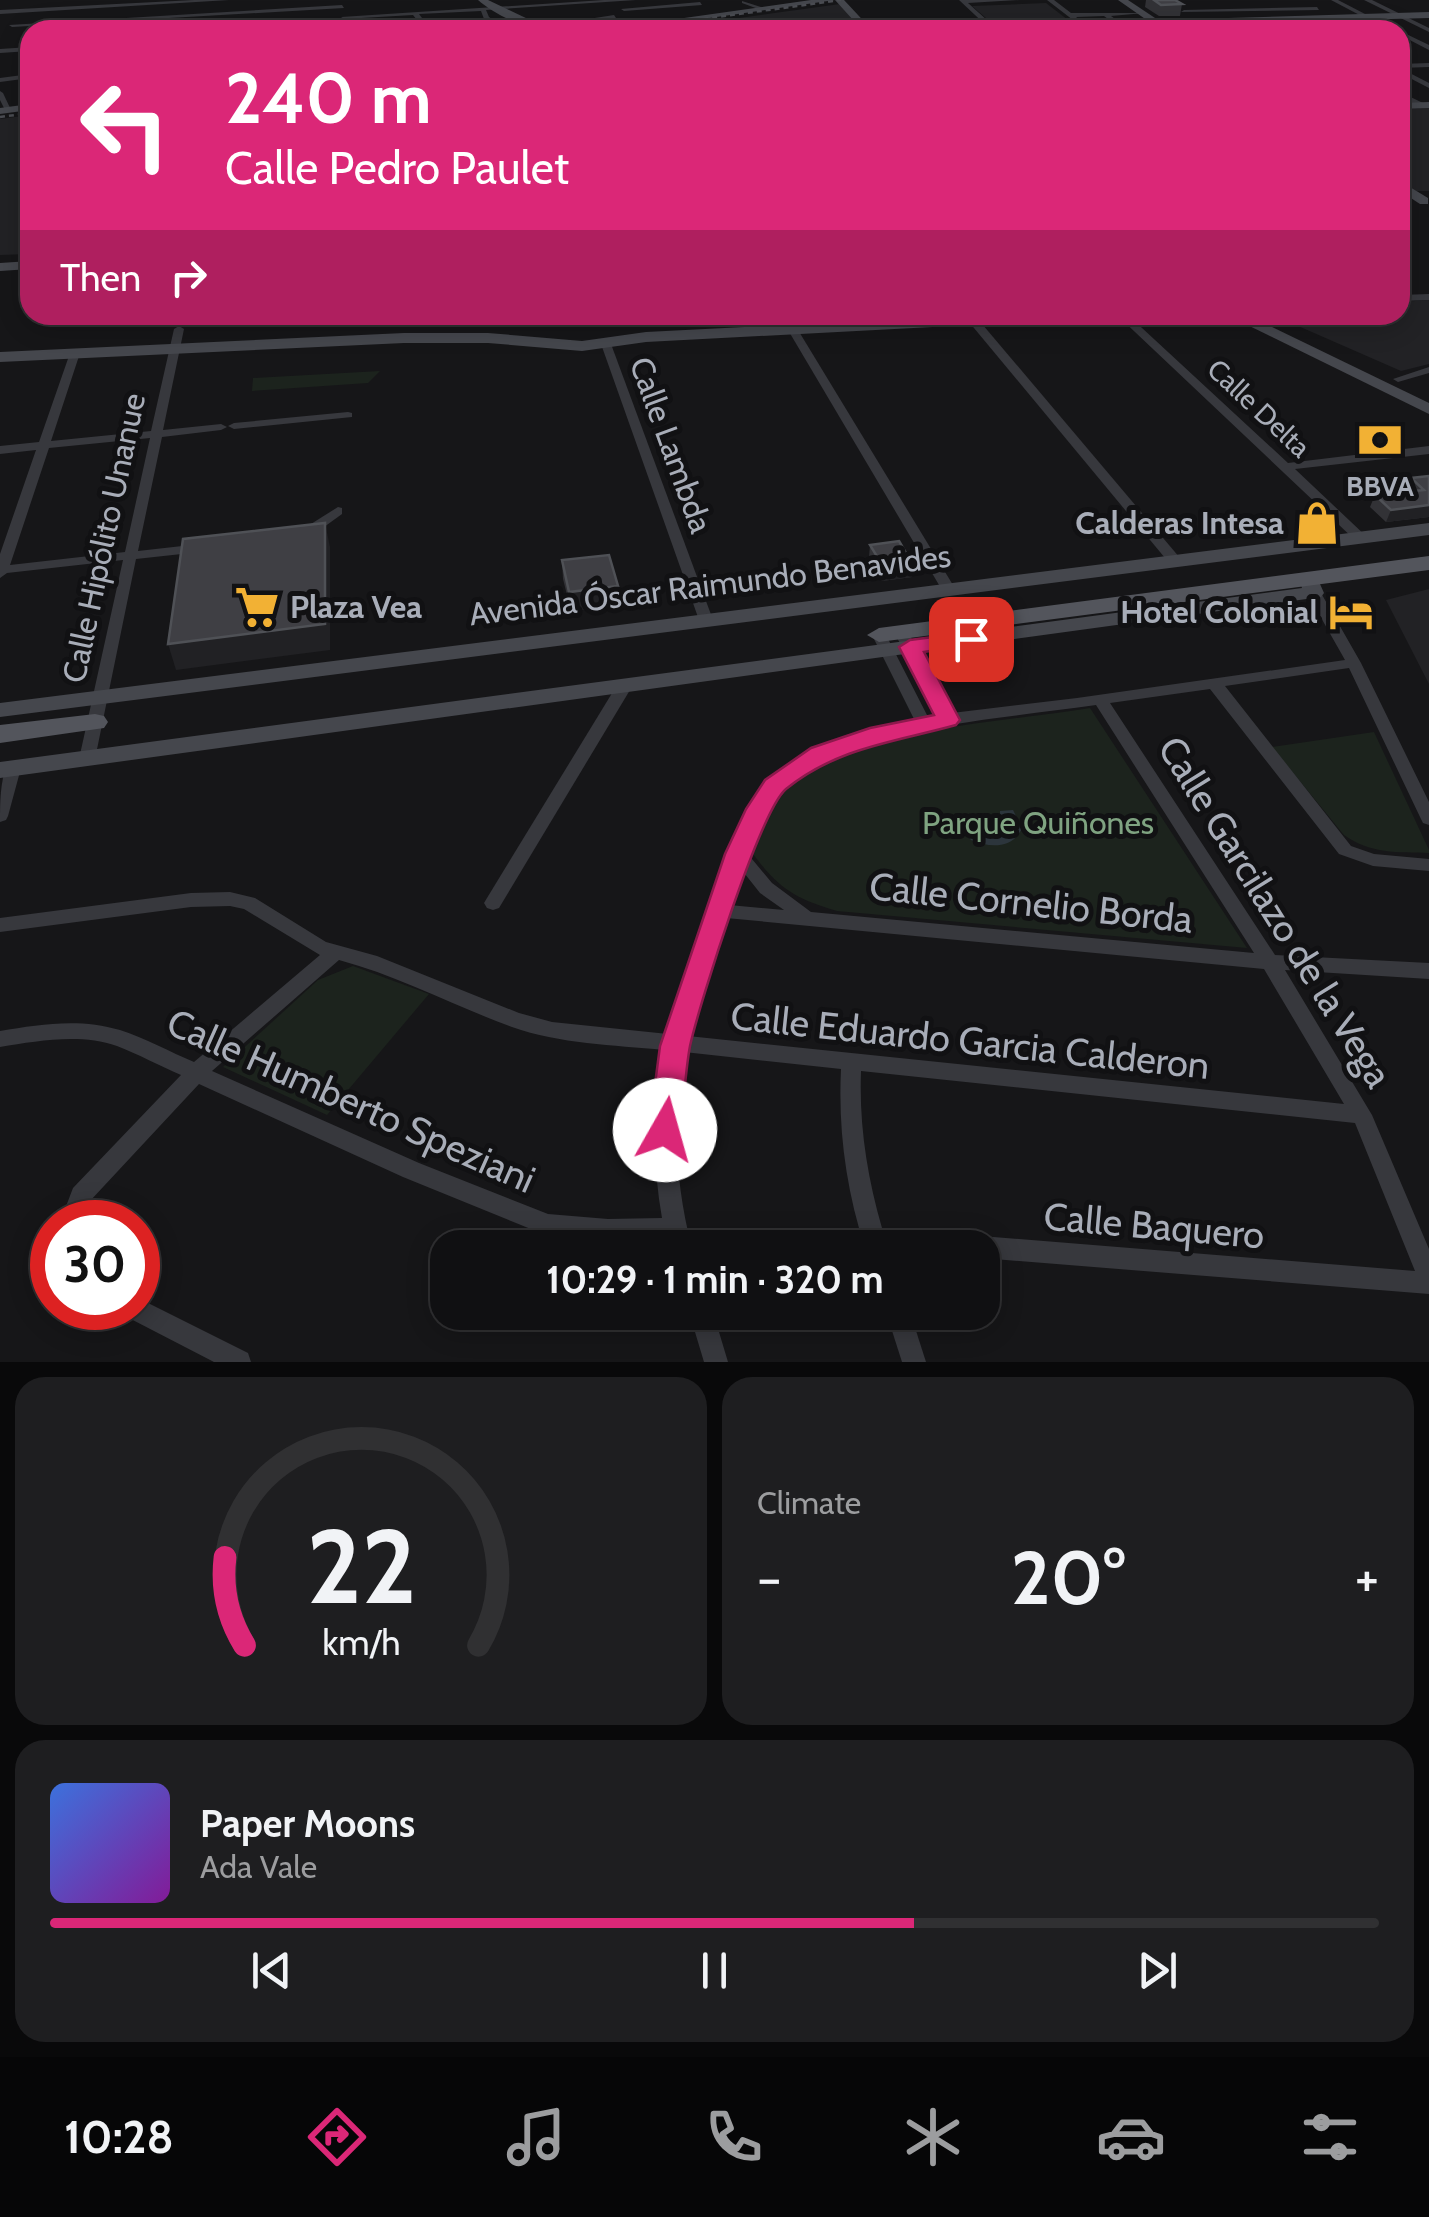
<!DOCTYPE html>
<meta charset="utf-8">
<style>
:root{--surface:#101012;--page:#1e1e20;--text:#f1f3f6;--muted:#9c9d9f;--line:#303032;--accent:#db2777}
body{margin:0;font-family:Cabin,sans-serif;background:var(--page);color:var(--text);height:100vh;display:flex;flex-direction:column;font-size:38px;white-space:nowrap}
*{box-sizing:border-box;margin:0}
p{font-size:32px;color:var(--muted)}
.icon{flex:none;width:55px;height:55px;fill:none;stroke:currentColor;stroke-width:2;stroke-linecap:round;stroke-linejoin:round}
.map{position:relative;height:1362px;overflow:hidden}
.drawer{display:flex;flex-direction:column;gap:15px;padding:15px;background:#09090a;flex:1}
.drawer>*{flex:none}
.guide{position:absolute;left:20px;top:20px;width:1390px;height:305px;border-radius:30px;box-shadow:0 5px 25px #0003,0 0 0 2px var(--line);background:#db2777;color:#fff;overflow:hidden}
.speed{position:absolute;left:30px;top:1200px;display:flex;gap:20px;font-size:50px;font-weight:700;text-align:center}
.speed>*{display:grid;place-content:center;width:130px;height:130px;border-radius:50%;background:var(--surface);box-shadow:0 5px 25px #0003,0 0 0 2px var(--line);line-height:1}
.speed .limit{border:15px solid #d22;background:#fff;color:#111}
.pin{position:absolute;display:grid;place-items:center;width:85px;height:85px;color:#fff;margin:-42px;border-radius:20px;box-shadow:0 5px 15px #0006}
.me{position:absolute;width:110px;margin:-55px;rotate:7deg;stroke-linejoin:round;filter:drop-shadow(0 0 8px #0008)}
.turn{display:flex;align-items:center;gap:35px;height:210px;padding:0 40px;font-size:45px}
.turn .icon{width:130px;height:130px;stroke-width:2.5}
.turn b{display:block;font-size:70px;line-height:85px}
.then{display:flex;align-items:center;height:95px;padding:0 40px;background:#0003;gap:20px;font-size:38px}
.big{font-size:75px;font-weight:800;line-height:1.1}
.drawer .card{flex:1;display:flex;flex-direction:column;justify-content:center;gap:15px;min-width:0;padding:0 35px;border-radius:30px;background:var(--page)}
.drawer .dial{align-items:center;gap:0}
.dial svg{height:260px;overflow:visible;fill:none;stroke:var(--line);stroke-width:7;stroke-linecap:round;text-anchor:middle}
.dial text{fill:var(--text);stroke:none}
.song{display:flex;align-items:center;gap:30px}
.cover{width:120px;height:120px;border-radius:15px;background:linear-gradient(135deg,hsl(220 70% 55%),hsl(290 70% 35%))}
.played{height:10px;border-radius:5px;background:linear-gradient(90deg,var(--accent) 65%,var(--line) 65%)}
.keys{display:flex;justify-content:space-around;direction:ltr}
.heat{display:flex;justify-content:space-between;align-items:center;font-size:55px;direction:ltr}
.drawer .tiles{flex:1;display:grid;gap:15px;grid-template-columns:1fr 1fr}
.card:last-child{grid-column:span 2}
.trip{position:absolute;left:430px;top:1230px;width:570px;height:100px;border-radius:30px;background:var(--surface);box-shadow:0 5px 25px #0003,0 0 0 2px var(--line);font-weight:800;line-height:100px;text-align:center}
.tab-bar{display:flex;height:160px;justify-content:space-around;align-items:center;background:#060607;color:var(--muted)}
.tab-bar .icon{width:70px;height:70px}
.tab-bar .current{color:var(--accent)}
.tab-bar b{font-size:45px;color:var(--text)}
.map>svg:first-child{display:block}
.built{fill:#222225}
.green{fill:#1c231d}
.water{fill:#2c353c}
.lines{fill:none;stroke-linecap:round;stroke-linejoin:round}
.street{fill:#37383d;fill-rule:evenodd}
.secondary{fill:#45474d;fill-rule:evenodd}
.primary{fill:#53555c;fill-rule:evenodd}
.rail{stroke:#4a4c52;stroke-width:2.5;stroke-dasharray:5 4;stroke-linecap:butt}
.wall{fill:#323236}
.shaded-wall{fill:#212124}
.building{fill:#3f3f44;stroke:#4f5156;stroke-width:2.5}
.route{fill:#db2777;stroke:#8e194d;stroke-width:2.5}
.labels{text-anchor:middle;stroke-width:10;stroke-linejoin:round;paint-order:stroke}
.far-street-label{font-size:28px;fill:#a8adb8;stroke:#111113}
.far-poi-label{font-size:28px;font-weight:bold;fill:#a8adb8;stroke:#111113}
.street-label{font-size:32px;fill:#a8adb8;stroke:#111113}
.poi-label{font-size:32px;font-weight:bold;fill:#a8adb8;stroke:#111113;text-anchor:end}
.park-label{font-size:32px;fill:#7fa381;stroke:#111113}
.near-street-label{font-size:38px;fill:#a8adb8;stroke:#111113}
</style>
<div class="map">
<svg width="1429" height="1362" viewBox="0 0 1429 1362">
<rect width="100%" height="100%" fill="#161618"/>
<g class="built">
<path d="M1046 3 1081 30H1000L972 6Z"/>
<path d="M840 4 861 30H653Z"/>
<path d="M1429 108V191H1416L1400 181V109Z"/>
<path d="M30 115V254L0 255V119Z"/>
<path d="M1429 300V364L1401 371 1273 315H1400V302Z"/>
<path d="M1429 589V684L1386 600Z"/>
</g>
<g class="green">
<path d="M380 371 368 383 252 391 253 378Z"/>
<path d="M1090 708 1247 948 837 911C796 899 779 889 753 854 762 831 768 802 786 784 841 731 1013 721 1090 708Z"/>
<path d="M1374 732 1429 850V853C1397 852 1371 854 1344 835L1272 747Z"/>
<path d="M353 966 429 994 327 1115 223 1067 318 980Z"/>
</g>
<path class="water" d="M1013 810 1022 828C1013 849 990 848 971 840L956 821V818L972 815 984 827 994 830 1000 825V811Z"/>
<g class="lines">
<g class="street">
<path d="M194 0H229L0 14V10Z"/>
<path d="M604 0H636L486 10 489 17 508 30 496 27 464 30 466 27 491 24 484 19 481 11 419 14 431 30H425L413 15 344 19 341 17Z"/>
<path d="M959 0H1020L968 3 998 30H991Z"/>
<path d="M1047 0H1054L1071 13H1145L1111 16 1130 30H1123L1104 16 1076 17 1093 30H1086Z"/>
<path d="M1331 0H1338L1396 30H1388Z"/>
<path d="M1364 0H1372L1429 28V32Z"/>
<path d="M742 1 764 8 761 10 742 3Z"/>
<path d="M700 2 702 5 624 11 621 9Z"/>
<path d="M342 5 344 8 12 27 9 25Z"/>
<path d="M1317 7 1319 10 1181 12 1184 10Z"/>
<path d="M614 15 616 18 540 29 537 27Z"/>
<path d="M344 20 346 23 196 30 199 28Z"/>
<path d="M1235 20H1239L1255 30H1248L1235 22Z"/>
<path d="M1353 25 1355 28 1267 30 1270 28Z"/>
<path d="M1166 27 1168 30H1146Z"/>
<path d="M1400 31 1429 45V50L1400 35Z"/>
<path d="M30 47V51L0 53V49Z"/>
<path d="M1429 63V67L1400 68V64Z"/>
<path d="M1400 68 1429 83V88L1400 73Z"/>
<path d="M30 74V78L0 82V78Z"/>
<path d="M0 91 3 93 12 112 5 110 0 100Z"/>
<path d="M1400 92 1423 103 1424 105 1417 107 1400 97Z"/>
<path d="M1429 294V300L1400 301V295Z"/>
<path d="M1117 315H1128L1288 463 1429 446V454L1295 469 1368 538 1366 541H1356Z"/>
<path d="M969 318H977L1180 558 1182 561 1180 564H1170L969 322Z"/>
<path d="M179 326 184 329 163 430 221 424 227 427 221 430 162 437 138 551 200 544 207 548 200 552 136 559 95 759 87 764 79 759 123 560 7 573 0 578V554L36 450 0 454V446L39 442 70 353 75 350 80 353 51 441 151 431 174 329ZM150 438 125 552 10 565 49 448Z"/>
<path d="M793 327 798 330 956 590 954 593 949 594 942 590 788 330Z"/>
<path d="M602 342 611 344 713 620 711 623 706 624 699 620 601 344Z"/>
<path d="M1429 367V373L1398 382 1393 379Z"/>
<path d="M348 412 352 413V417L234 429 228 426 234 423Z"/>
<path d="M338 507 342 508V514L313 535H303L302 532 303 529Z"/>
<path d="M1314 589 1321 593 1361 663 1429 802V825L1423 823 1421 819 1349 668 1225 686 1351 846 1374 854 1429 859V871L1373 866 1339 854 1210 689 1110 703 1275 955 1429 963V979L1285 970 1372 1115 1429 1249V1294L982 1258V1248H865C846 1189 838 1130 841 1069L684 1052C672 1118 675 1183 692 1248H670L667 1239 608 1241 548 1236 403 1177 199 1084 90 1201 82 1222H60L73 1188 181 1075C160 1066 138 1054 117 1046 80 1033 37 1041 0 1047V1031C40 1024 80 1018 120 1030 145 1038 170 1052 194 1062L320 955 244 909 230 906 191 907 0 932V918L191 893 230 892 255 898 326 942 377 956 519 1013 552 1022 668 1034C678 1004 690 976 699 946 715 894 730 824 767 783 805 743 863 730 914 719L872 635 874 632H884L886 635 928 717 938 715 894 632 896 629 901 628 908 632 952 713 1077 698 1345 660 1307 593ZM1096 705 1254 953 811 912 772 883 747 853C754 831 764 808 779 791 822 744 891 734 949 725 997 717 1047 712 1096 705ZM741 869 760 893 784 910 729 905ZM726 918 1264 969 1344 1104 688 1036ZM339 960C399 976 454 1006 512 1027 560 1044 613 1045 664 1050 653 1106 652 1162 662 1218L608 1219 548 1214 419 1163 212 1071ZM861 1071 1355 1123 1415 1271 882 1228C867 1176 859 1125 861 1071Z"/>
<path d="M625 680 633 685 499 908 493 910 487 908 484 903 487 898 617 685Z"/>
<path d="M13 763 19 764 21 768 8 816 6 820 0 822C0 802 0 783 7 764Z"/>
<path d="M138 1298 248 1353 251 1362H214L125 1316 121 1308H138Z"/>
<path d="M689 1312H713L728 1362H704Z"/>
<path d="M886 1312H910L926 1362H902Z"/>
</g>
<g class="secondary">
<path d="M478 0H488L551 30C527 30 495 15 478 0Z"/>
<path d="M811 0H844L872 30H862L835 0 625 30H599Z"/>
<path d="M1118 0H1128L1158 20 1429 12V18L1166 25 1172 30H1161Z"/>
<path d="M1429 102V108L1400 109V103Z"/>
<path d="M30 104V110L0 114V108Z"/>
<path d="M1400 181 1428 198V204H1420L1400 191Z"/>
<path d="M30 261V269L0 271V263Z"/>
<path d="M979 315H1073L1065 320 646 342 582 351 488 343H404L0 362V352L404 333H488L582 341 646 332Z"/>
<path d="M1227 315H1247L1429 403V414Z"/>
<path d="M1429 523V535L0 717V703Z"/>
<path d="M1309 573 1316 575 1324 593 1321 597 0 778V762L1302 588 1299 579Z"/>
</g>
<g class="primary">
<path d="M1429 556V570L879 642 867 635 879 628Z"/>
<path d="M95 714 104 716 108 722 104 728 0 743V725Z"/>
</g>
<g class="rail">
<path d="M623 30 841 0"/>
<path d="M0 117 30 113"/>
</g>
</g>
<g class="wall">
<path d="M1146 0H1175L1182 4 1180 16H1159L1145 7Z"/>
<path d="M1429 476V517L1386 522 1370 507 1375 495 1408 491 1407 490 1411 478Z"/>
<path d="M870 545 912 577 882 581 869 558Z"/>
<path d="M562 560 618 586 619 605 571 611 563 579Z"/>
</g>
<g class="shaded-wall">
<path d="M1429 505V517L1386 522 1391 510Z"/>
<path d="M325 523 330 547V650L176 670 168 644Z"/>
<path d="M913 565 912 577 882 581 884 568Z"/>
<path d="M618 586 619 605 571 611 569 592Z"/>
</g>
<g class="building">
<path d="M1154 0H1175L1182 4 1161 5Z"/>
<path d="M1429 476V505L1391 510 1375 495 1424 490 1411 478Z"/>
<path d="M325 523V624L168 644 183 539Z"/>
<path d="M899 541 913 565 884 568 870 545Z"/>
<path d="M609 555 618 586 569 592 562 560Z"/>
</g>
<path class="route" d="M971 632 982 639 978 643 924 652 960 720 956 725C895 742 838 747 786 789 760 811 699 1005 690 1046 685 1073 684 1102 681 1130L676 1140 665 1144 653 1140 649 1130 660 1046 725 854 746 809 765 780 811 748 870 728 934 715 899 647 910 640Z"/>
<defs>
<g id="bank-bare" transform="scale(3.45)"><path d="M-6-4H6V4H-6ZM0-2.3a2.3 2.3 0 1 0 0 4.6a2.3 2.3 0 1 0 0-4.6Z" fill="#f2b134" stroke="#111113" stroke-width="2.5" paint-order="stroke"/></g>
<g id="shop-bare" transform="scale(3.45)"><path d="M-5-2.5h2.3a2.7 3.5 0 0 1 5.4 0H5L5.5 6h-11ZM-1.5-2.5h3a1.5 2.3 0 0 0-3 0Z" fill="#f2b134" stroke="#111113" stroke-width="2.5" paint-order="stroke"/></g>
<g id="supermarket-bare" transform="scale(3.45)"><path d="M-6-5.5h2.5l.6 2H6L4.5 2H-2.5L-4.4-4H-6ZM-1.5 3.2a1.3 1.3 0 1 0 .1 0ZM3 3.2a1.3 1.3 0 1 0 .1 0Z" fill="#f2b134" stroke="#111113" stroke-width="2.5" paint-order="stroke"/></g>
<g id="hotel-bare" transform="scale(3.45)"><path d="M-6-4.5h1.5V1H6V5H4.5V3h-9V5H-6ZM-4 0a1.8 1.8 0 1 1 3.6 0ZM.5 0V-2.5h3Q6-2.5 6 0Z" fill="#f2b134" stroke="#111113" stroke-width="2.5" paint-order="stroke"/></g>
</defs>
<g fill-rule="evenodd">
<use href="#bank-bare" x="1380" y="440"/>
<use href="#shop-bare" x="1317" y="523"/>
<use href="#supermarket-bare" x="257" y="607"/>
<use href="#hotel-bare" x="1351" y="612"/>
</g>
<g class="labels">
<g class="far-street-label">
<text transform="translate(1259 408) rotate(43)" y="10">Calle Delta</text>
</g>
<g class="far-poi-label">
<text x="1380" y="496">BBVA</text>
</g>
<g class="street-label">
<text transform="translate(671 445) rotate(70)" y="11">Calle Lambda</text>
<text transform="translate(104 538) rotate(-78)" y="11">Calle Hipólito Unanue</text>
<text transform="translate(710 585) rotate(-7)" y="11">Avenida Óscar Raimundo Benavides</text>
</g>
<g class="poi-label">
<text x="1284" y="534">Calderas Intesa</text>
<text x="290" y="618" text-anchor="start">Plaza Vea</text>
<text x="1318" y="623">Hotel Colonial</text>
</g>
<g class="park-label">
<text x="1038" y="834">Parque Quiñones</text>
</g>
<g class="near-street-label">
<text transform="translate(1031 903) rotate(6)" y="13">Calle Cornelio Borda</text>
<text transform="translate(1275 912) rotate(58)" y="13">Calle Garcilazo de la Vega</text>
<text transform="translate(970 1041) rotate(6)" y="13">Calle Eduardo Garcia Calderon</text>
<text transform="translate(351 1101) rotate(24)" y="13">Calle Humberto Speziani</text>
<text transform="translate(1154 1226) rotate(5)" y="13">Calle Baquero</text>
</g>
</g>
</svg>
<div class="speed"><div class="limit">30</div></div>
<div class="pin" style="left:971px;top:639px;background:#d93025"><svg class="icon" aria-label="arrive" viewBox="0 0 24 24"><path d="M6 21V4h12l-3 4 3 4H6"/></svg></div>
<svg class="me" style="left:665px;top:1130px" viewBox="-20 -20 40 40"><circle r="19" fill="#fff"/><path d="M0-13L10 11 0 6-10 11z" fill="#db2777"/></svg>
<div class="trip">10:29 · 1 min · 320 m</div>
<div class="guide">
<div class="turn"><svg class="icon" aria-label="left" viewBox="0 0 24 24"><path d="M17 20v-9H6M10 6l-5 5 5 5"/></svg><div><b>240 m</b>Calle Pedro Paulet</div></div>
<div class="then">Then<svg class="icon" aria-label="right" viewBox="0 0 24 24"><path d="M7 20v-9h11M14 6l5 5-5 5"/></svg></div>
</div>
</div>
<section class="drawer">
<div class="tiles">
<div class="card dial"><svg viewBox="0 0 100 80">
<path d="M14 69A42 42 0 1 1 86 69"/>
<path d="M14 69A42 42 0 0 1 8 42" stroke="#db2777"/>
<text x="50" y="56" font-size="32" font-weight="700">22</text>
<text x="50" y="72" font-size="11">km/h</text>
</svg></div>
<div class="card"><p>Climate</p>
<div class="heat"><a>−</a><b class="big">20°</b><a>+</a></div>
</div>
<div class="card">
<div class="song"><i class="cover"></i><div><b>Paper Moons</b><p>Ada Vale</p></div></div>
<div class="played"></div>
<div class="keys"><svg class="icon" aria-label="previous" viewBox="0 0 24 24"><path d="M18 5L8 12l10 7zM5 5v14"/></svg><svg class="icon" aria-label="pause" viewBox="0 0 24 24"><path d="M8 5v14M16 5v14"/></svg><svg class="icon" aria-label="next" viewBox="0 0 24 24"><path d="M6 5l10 7-10 7zM19 5v14"/></svg></div>
</div>
</div>
</section>
<nav class="tab-bar">
<b>10:28</b>
<svg class="icon current" aria-label="directions" viewBox="0 0 24 24"><path d="M12 3l9 9-9 9-9-9zM9 14v-3h6M13 9l2 2-2 2"/></svg>
<svg class="icon" aria-label="music" viewBox="0 0 24 24"><path d="M9 18V5l10-2v13"/><circle cx="6" cy="18" r="3"/><circle cx="16" cy="16" r="3"/></svg>
<svg class="icon" aria-label="phone" viewBox="0 0 24 24"><path d="M5 4h4l2 5-3 2q2 4 5 5l2-3 5 2v4C11 20 4 13 5 4z"/></svg>
<svg class="icon" aria-label="climate" viewBox="0 0 24 24"><path d="M12 3v18M4 7l16 10M4 17L20 7"/></svg>
<svg class="icon" aria-label="car" viewBox="0 0 24 24"><path d="M5 17H2v-5l4-1 3-4h7l3 4 3 1v5h-3M9 17h6M6 11h13"/><circle cx="7" cy="17" r="2"/><circle cx="17" cy="17" r="2"/></svg>
<svg class="icon" aria-label="filters" viewBox="0 0 24 24"><path d="M4 7h16M4 17h16"/><circle cx="9" cy="7" r="2"/><circle cx="15" cy="17" r="2"/></svg>
</nav>
